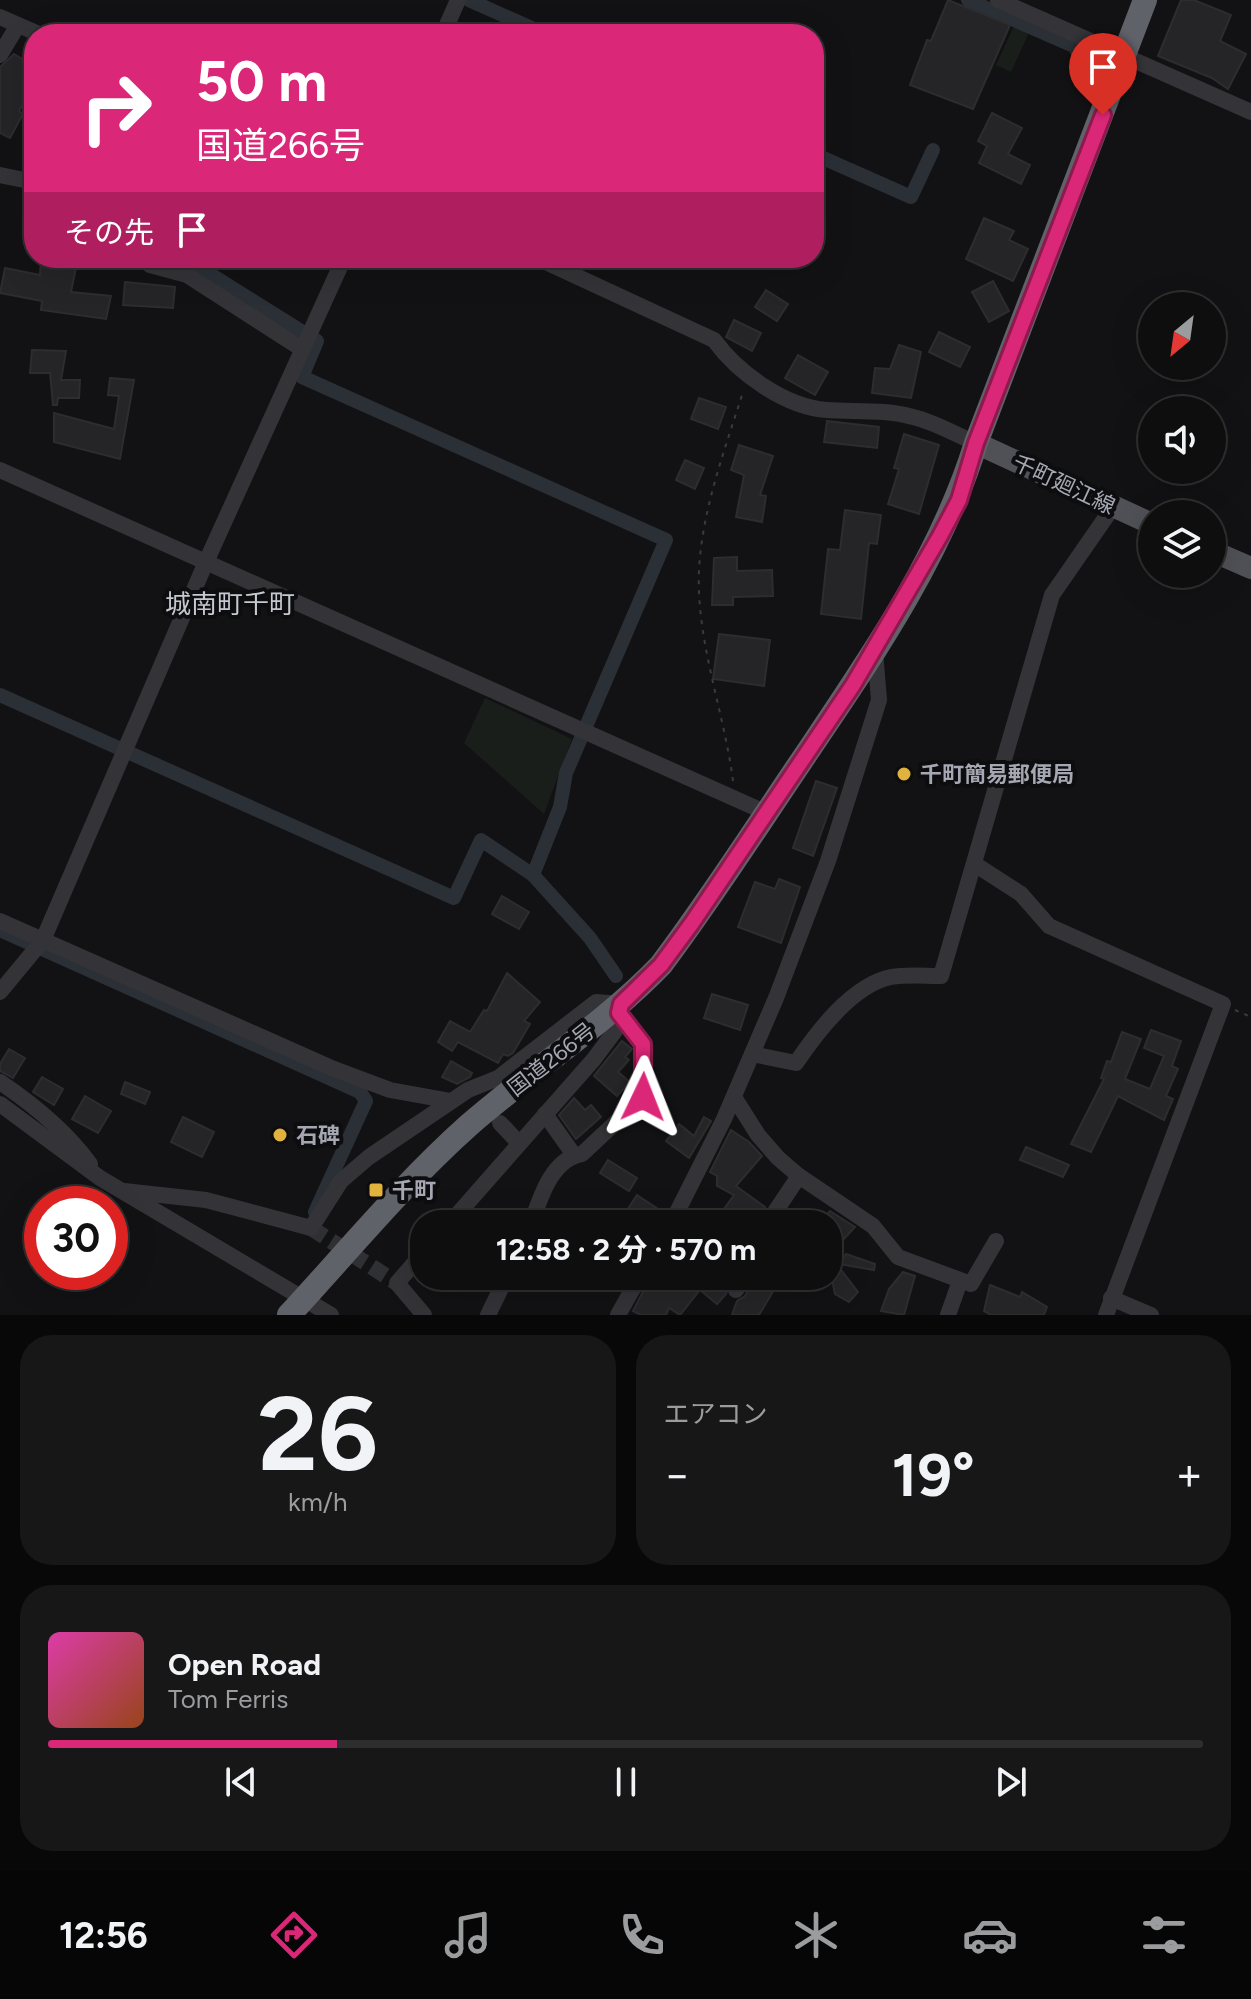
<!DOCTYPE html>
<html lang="ja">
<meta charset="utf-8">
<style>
:root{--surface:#0e0e0f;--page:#171718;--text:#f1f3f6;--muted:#9b9c9e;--line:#2e2e2f;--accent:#db2777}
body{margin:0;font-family:Figtree,"Noto Sans JP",sans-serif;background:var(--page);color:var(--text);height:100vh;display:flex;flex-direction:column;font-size:30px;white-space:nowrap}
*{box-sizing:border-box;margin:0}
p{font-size:26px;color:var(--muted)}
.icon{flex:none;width:44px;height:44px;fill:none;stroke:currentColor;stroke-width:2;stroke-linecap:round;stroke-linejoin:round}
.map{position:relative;height:1315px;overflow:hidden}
.drawer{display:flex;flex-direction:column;gap:20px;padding:20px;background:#080808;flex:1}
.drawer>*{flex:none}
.hud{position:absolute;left:24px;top:24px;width:800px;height:244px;border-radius:32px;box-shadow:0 8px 32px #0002,0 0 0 2px var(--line);background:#db2777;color:#fff;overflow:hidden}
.needle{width:52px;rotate:209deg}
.controls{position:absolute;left:1138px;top:292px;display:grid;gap:16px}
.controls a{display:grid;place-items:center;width:88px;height:88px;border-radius:50%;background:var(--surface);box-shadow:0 8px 32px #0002,0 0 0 2px var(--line);font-size:40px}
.speed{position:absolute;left:24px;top:1186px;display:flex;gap:16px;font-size:40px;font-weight:700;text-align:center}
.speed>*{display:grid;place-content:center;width:104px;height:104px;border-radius:50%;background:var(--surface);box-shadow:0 8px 32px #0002,0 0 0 2px var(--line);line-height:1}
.speed .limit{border:12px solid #d22;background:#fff;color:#111}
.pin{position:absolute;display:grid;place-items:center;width:68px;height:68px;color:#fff;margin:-82px -34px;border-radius:50% 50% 50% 0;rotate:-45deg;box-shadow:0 0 8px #0007}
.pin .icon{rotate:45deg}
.me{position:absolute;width:88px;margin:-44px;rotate:2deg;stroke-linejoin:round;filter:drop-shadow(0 0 6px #0008)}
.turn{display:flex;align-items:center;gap:28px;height:168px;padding:0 40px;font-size:36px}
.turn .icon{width:104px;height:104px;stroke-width:2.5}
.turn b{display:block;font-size:56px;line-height:68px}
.then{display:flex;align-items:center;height:76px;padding:0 40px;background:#0003;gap:16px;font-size:30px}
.big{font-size:60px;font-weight:700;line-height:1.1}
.drawer .tile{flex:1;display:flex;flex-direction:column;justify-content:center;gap:12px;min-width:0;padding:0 28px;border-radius:32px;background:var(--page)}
.drawer .dial{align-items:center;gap:0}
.dial b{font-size:104px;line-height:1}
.song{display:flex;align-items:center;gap:24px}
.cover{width:96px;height:96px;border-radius:12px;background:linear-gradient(135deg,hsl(320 70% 55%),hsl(20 70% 35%))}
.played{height:8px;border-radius:4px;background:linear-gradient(90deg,var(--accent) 25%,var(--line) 25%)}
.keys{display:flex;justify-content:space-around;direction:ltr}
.heat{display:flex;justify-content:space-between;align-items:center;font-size:44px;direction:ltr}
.drawer .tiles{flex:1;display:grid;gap:20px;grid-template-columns:1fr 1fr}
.tile:last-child{grid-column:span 2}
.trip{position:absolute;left:410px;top:1210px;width:432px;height:80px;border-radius:32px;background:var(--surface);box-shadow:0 8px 32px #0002,0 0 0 2px var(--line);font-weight:700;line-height:80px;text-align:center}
.tabs{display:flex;height:128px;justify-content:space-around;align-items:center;background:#060606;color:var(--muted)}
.tabs .icon{width:56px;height:56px}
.tabs .on{color:var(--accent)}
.tabs b{font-size:36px;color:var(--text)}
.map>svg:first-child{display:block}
.green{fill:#191e1a}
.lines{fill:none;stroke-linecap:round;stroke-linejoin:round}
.canal{stroke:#2a3036;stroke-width:14}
.building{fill:#252528;stroke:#2d2c2f;stroke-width:2}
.minor-tunnel{stroke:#2f3034;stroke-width:16;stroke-dasharray:16 8;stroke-linecap:butt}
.path{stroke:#3a3b3f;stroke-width:2;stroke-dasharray:4 6;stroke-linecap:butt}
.minor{stroke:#343438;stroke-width:16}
.major{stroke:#505157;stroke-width:22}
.highway{stroke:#606269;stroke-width:24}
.route-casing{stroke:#8e194d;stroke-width:20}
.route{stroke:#db2777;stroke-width:14}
.poi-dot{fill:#e1b23c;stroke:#0d0d0f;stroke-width:3}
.labels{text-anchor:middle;stroke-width:8;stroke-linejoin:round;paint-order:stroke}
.street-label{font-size:22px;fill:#a5a8b3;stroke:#0d0d0f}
.poi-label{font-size:22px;font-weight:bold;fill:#a5a8b3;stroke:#0d0d0f;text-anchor:start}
.quarter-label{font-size:26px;fill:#c5c8cf;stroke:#0d0d0f}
</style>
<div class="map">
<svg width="1251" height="1315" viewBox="0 0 1251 1315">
<rect width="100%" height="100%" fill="#121214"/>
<g class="green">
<path d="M1015 24 1030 30 1011 72 996 65Z"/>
<path d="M485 698 572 739 544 814 464 743Z"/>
</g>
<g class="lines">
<g class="canal">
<path d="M469 0 545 34"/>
<path d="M968 0 1074 46 1091 76"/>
<path d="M814 154 911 197 933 150"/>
<path d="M192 267 202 269 317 341 302 377 666 540 566 773 560 807 533 875"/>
<path d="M0 695 454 898 481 840 533 875 590 938 616 976"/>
<path d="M0 930 360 1092 366 1101 315 1212"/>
</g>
</g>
<g class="building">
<path d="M948 0 1010 25 973 109 910 85 927 40 931 41Z"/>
<path d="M1181 0H1194L1231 15 1220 41 1246 54 1228 89 1212 78 1158 56Z"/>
<path d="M14 54 34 66V86L19 111 23 114 10 138 0 133V67Z"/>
<path d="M992 113 1022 128 1008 154 1030 165 1021 184 979 163 987 146 978 141Z"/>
<path d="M984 218 1014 231 1009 240 1028 249 1013 281 966 259Z"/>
<path d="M41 258H78L71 292 111 296 106 319 41 310 42 301 0 293 5 268 40 275Z"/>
<path d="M993 281 1009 311 989 322 972 292Z"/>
<path d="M125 282 175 287 173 308 123 305Z"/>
<path d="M766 290 788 304 777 321 755 307Z"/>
<path d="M734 320 761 333 752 351 726 337Z"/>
<path d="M939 332 970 347 960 367 929 352Z"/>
<path d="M899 345 921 352 911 398 872 393 875 368 890 369Z"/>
<path d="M32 350 66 351 61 380H80L79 398H58L57 405H53L50 373H30Z"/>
<path d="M798 355 828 372 815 395 785 378Z"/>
<path d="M110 378 134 380 120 459 54 442V413L114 429 119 396 108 395Z"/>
<path d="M699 398 726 407 718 429 691 419Z"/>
<path d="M827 421 879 427 877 448 824 442Z"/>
<path d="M904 434 939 445 919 514 888 504 899 469 894 468Z"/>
<path d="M739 445 773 456 760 495 766 496 762 522 736 517 744 475 731 470Z"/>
<path d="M685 460 704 468 695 489 676 480Z"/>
<path d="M845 510 881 515 877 544 869 543 861 619 821 614 828 549 840 550Z"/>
<path d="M737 557V571L772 570 773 596 733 597V605H712L714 558Z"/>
<path d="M719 634 770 640 764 686 713 679Z"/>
<path d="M816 781 837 788 813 856 793 848Z"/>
<path d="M779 879 800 887 781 943 738 927 755 882 775 889Z"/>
<path d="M502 896 529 912 519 929 492 914Z"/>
<path d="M507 973 540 1002 524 1021 530 1024 513 1053 508 1056 503 1054 498 1063 458 1042 452 1051 438 1042 450 1021 470 1032 484 1010 487 1011Z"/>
<path d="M712 994 748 1005 740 1030 704 1018Z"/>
<path d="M1151 1030 1181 1041 1172 1066 1178 1069 1166 1096 1173 1099 1164 1120 1118 1096 1091 1152 1071 1144 1104 1079 1101 1078 1107 1061 1111 1062 1122 1032 1141 1039 1125 1079 1150 1089 1164 1056 1144 1048Z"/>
<path d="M622 1041 632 1049 625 1057 629 1060 618 1072 630 1082 617 1096 594 1076Z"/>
<path d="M9 1049 25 1058 13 1078 0 1071V1064Z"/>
<path d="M451 1061 472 1073 470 1077 457 1084 442 1077Z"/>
<path d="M42 1077 63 1089 54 1105 33 1092Z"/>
<path d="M125 1082 150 1092 145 1104 121 1094Z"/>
<path d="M85 1096 111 1111 98 1133 72 1119Z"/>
<path d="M574 1098 585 1110 591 1105 601 1117 576 1139 559 1115Z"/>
<path d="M183 1117 214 1132 202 1157 171 1142Z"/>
<path d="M704 1117 711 1121 689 1158 666 1141 679 1124 694 1136Z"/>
<path d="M731 1130 749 1142 762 1156 736 1186 765 1207 756 1224H747L724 1209 734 1195 717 1186V1176L710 1172Z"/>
<path d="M1026 1147 1069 1165 1063 1177 1020 1160Z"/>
<path d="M608 1160 637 1178 629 1191 600 1173Z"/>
<path d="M637 1195 664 1213 660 1224H638L624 1215Z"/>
<path d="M830 1211 855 1227 843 1240 828 1229V1224H819Z"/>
<path d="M846 1254 875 1264 874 1270 839 1264Z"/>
<path d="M828 1260 836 1268 838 1266 858 1292 849 1302 835 1294Z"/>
<path d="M903 1272 915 1276 904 1315 881 1311 889 1289Z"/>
<path d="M651 1276H732L726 1294 717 1304 700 1290 680 1315 669 1308 666 1315H641L633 1311Z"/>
<path d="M756 1276 775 1288 759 1315H732L737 1301 745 1296Z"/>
<path d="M990 1285 1020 1297 1022 1292 1047 1307 1044 1315H991L984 1311Z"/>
</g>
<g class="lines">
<path class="minor-tunnel" d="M311 1228 397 1283"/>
<g class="path">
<path d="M733 781C724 711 696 641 699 570 702 510 725 449 743 392"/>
<path d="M1235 1010 1251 1017"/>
</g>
<g class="minor">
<path d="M998 0 1251 112"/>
<path d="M0 17 39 34"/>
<path d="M443 34 458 0"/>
<path d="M0 55 18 25"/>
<path d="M0 175 34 182"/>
<path d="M140 258 150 265 187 275 302 349"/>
<path d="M537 258 714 340C738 373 785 407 827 410 855 412 885 409 913 417 935 422 956 435 976 443"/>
<path d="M0 470 767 813"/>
<path d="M976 865 1021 894 1049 926 1223 1004 1106 1315"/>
<path d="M0 921 334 1069 390 1090 451 1101"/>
<path d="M0 992 43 940 206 562 344 258"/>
<path d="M752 1054 796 1063C817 1032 852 985 891 977 907 974 925 976 941 976L1052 595 1113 507"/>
<path d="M0 1082C34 1105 66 1131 90 1164"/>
<path d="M734 1097 758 1135 778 1158 799 1176 873 1226 898 1257 971 1284 996 1241"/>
<path d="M0 1104 100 1178 331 1315"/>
<path d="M545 1114 574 1155"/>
<path d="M500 1123 519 1143"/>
<path d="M124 1191 206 1200 311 1228 341 1181 369 1157 468 1090 498 1078 596 1002 621 1004 615 1031 594 1059 449 1224"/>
<path d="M531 1224C540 1199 551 1159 582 1154L643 1097V1044L619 1013"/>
<path d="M671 1224 724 1119 776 998 828 861 879 700 875 651"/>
<path d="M767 1224 799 1176"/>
<path d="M424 1252 397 1283 424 1315"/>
<path d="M736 1290 745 1276"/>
<path d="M1111 1298 1151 1315"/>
<path d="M488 1315 507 1276"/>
<path d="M618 1315 640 1276"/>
<path d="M948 1315 960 1281"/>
</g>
<g class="major">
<path d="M976 443 1152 524"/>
<path d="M1212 551 1251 568"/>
</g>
<path class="highway" d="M289 1315C348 1251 404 1183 469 1125 532 1070 603 1025 661 965 710 900 754 831 800 763 868 662 940 560 976 443L1145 0"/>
</g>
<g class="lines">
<g class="route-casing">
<path id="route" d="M643 1097V1044L619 1013 621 1004 661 965 692 923 853 685 940 536 959 500 976 443 1103 115"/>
</g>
<use href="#route" class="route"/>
</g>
<g class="poi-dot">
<circle cx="904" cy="774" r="8"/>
<circle cx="280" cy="1135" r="8"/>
<rect x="368" y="1182" width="16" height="16" rx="4"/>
</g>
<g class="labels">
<g class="street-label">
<text transform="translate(1064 484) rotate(25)" y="8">千町廻江線</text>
<text transform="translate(551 1059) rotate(-38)" y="8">国道266号</text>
</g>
<g class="poi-label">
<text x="920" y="782">千町簡易郵便局</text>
<text x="296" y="1143">石碑</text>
<text x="392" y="1198">千町</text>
</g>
<g class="quarter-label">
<text x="230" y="613">城南町千町</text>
</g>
</g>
</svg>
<div class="controls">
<a><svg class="needle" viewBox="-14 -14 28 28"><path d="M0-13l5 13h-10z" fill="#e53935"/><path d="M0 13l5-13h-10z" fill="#9b9c9e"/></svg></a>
<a><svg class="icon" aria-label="sound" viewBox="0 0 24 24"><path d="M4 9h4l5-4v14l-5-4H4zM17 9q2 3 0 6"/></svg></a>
<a><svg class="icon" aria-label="layers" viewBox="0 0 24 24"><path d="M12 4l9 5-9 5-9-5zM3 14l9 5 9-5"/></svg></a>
</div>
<div class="speed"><div class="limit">30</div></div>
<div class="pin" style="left:1103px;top:115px;background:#d93025"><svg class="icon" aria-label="arrive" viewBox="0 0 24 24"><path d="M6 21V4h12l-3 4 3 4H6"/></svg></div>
<svg class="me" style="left:643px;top:1097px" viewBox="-20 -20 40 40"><path d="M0-17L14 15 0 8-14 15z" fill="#db2777" stroke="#fff" stroke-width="4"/></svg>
<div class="trip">12:58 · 2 分 · 570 m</div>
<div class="hud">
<div class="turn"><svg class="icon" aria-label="right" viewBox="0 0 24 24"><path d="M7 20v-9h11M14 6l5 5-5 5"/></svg><div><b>50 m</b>国道266号</div></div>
<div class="then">その先<svg class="icon" aria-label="arrive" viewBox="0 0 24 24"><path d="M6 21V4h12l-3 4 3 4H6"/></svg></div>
</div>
</div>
<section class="drawer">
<div class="tiles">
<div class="tile dial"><b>26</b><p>km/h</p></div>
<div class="tile"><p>エアコン</p>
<div class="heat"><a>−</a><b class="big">19°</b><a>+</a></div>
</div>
<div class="tile">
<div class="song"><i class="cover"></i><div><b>Open Road</b><p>Tom Ferris</p></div></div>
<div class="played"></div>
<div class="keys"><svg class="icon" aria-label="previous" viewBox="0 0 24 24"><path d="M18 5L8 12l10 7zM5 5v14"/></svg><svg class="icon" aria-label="pause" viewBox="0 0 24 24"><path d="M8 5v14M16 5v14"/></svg><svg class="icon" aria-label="next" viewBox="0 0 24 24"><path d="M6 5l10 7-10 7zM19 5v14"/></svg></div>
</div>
</div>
</section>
<nav class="tabs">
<b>12:56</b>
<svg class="icon on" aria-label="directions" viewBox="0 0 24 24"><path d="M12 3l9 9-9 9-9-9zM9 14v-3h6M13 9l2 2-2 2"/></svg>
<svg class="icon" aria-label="music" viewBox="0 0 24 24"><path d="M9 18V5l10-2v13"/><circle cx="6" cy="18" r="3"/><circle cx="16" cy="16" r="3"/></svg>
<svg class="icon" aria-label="phone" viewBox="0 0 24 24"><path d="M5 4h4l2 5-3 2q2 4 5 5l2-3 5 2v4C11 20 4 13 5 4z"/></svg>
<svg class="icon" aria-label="climate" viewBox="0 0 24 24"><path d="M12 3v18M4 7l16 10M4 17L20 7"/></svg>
<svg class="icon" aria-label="car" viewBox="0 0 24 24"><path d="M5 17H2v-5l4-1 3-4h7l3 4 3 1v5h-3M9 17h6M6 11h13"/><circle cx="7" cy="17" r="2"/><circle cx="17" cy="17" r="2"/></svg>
<svg class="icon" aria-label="filters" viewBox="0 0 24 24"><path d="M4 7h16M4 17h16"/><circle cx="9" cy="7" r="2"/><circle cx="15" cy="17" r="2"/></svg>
</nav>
